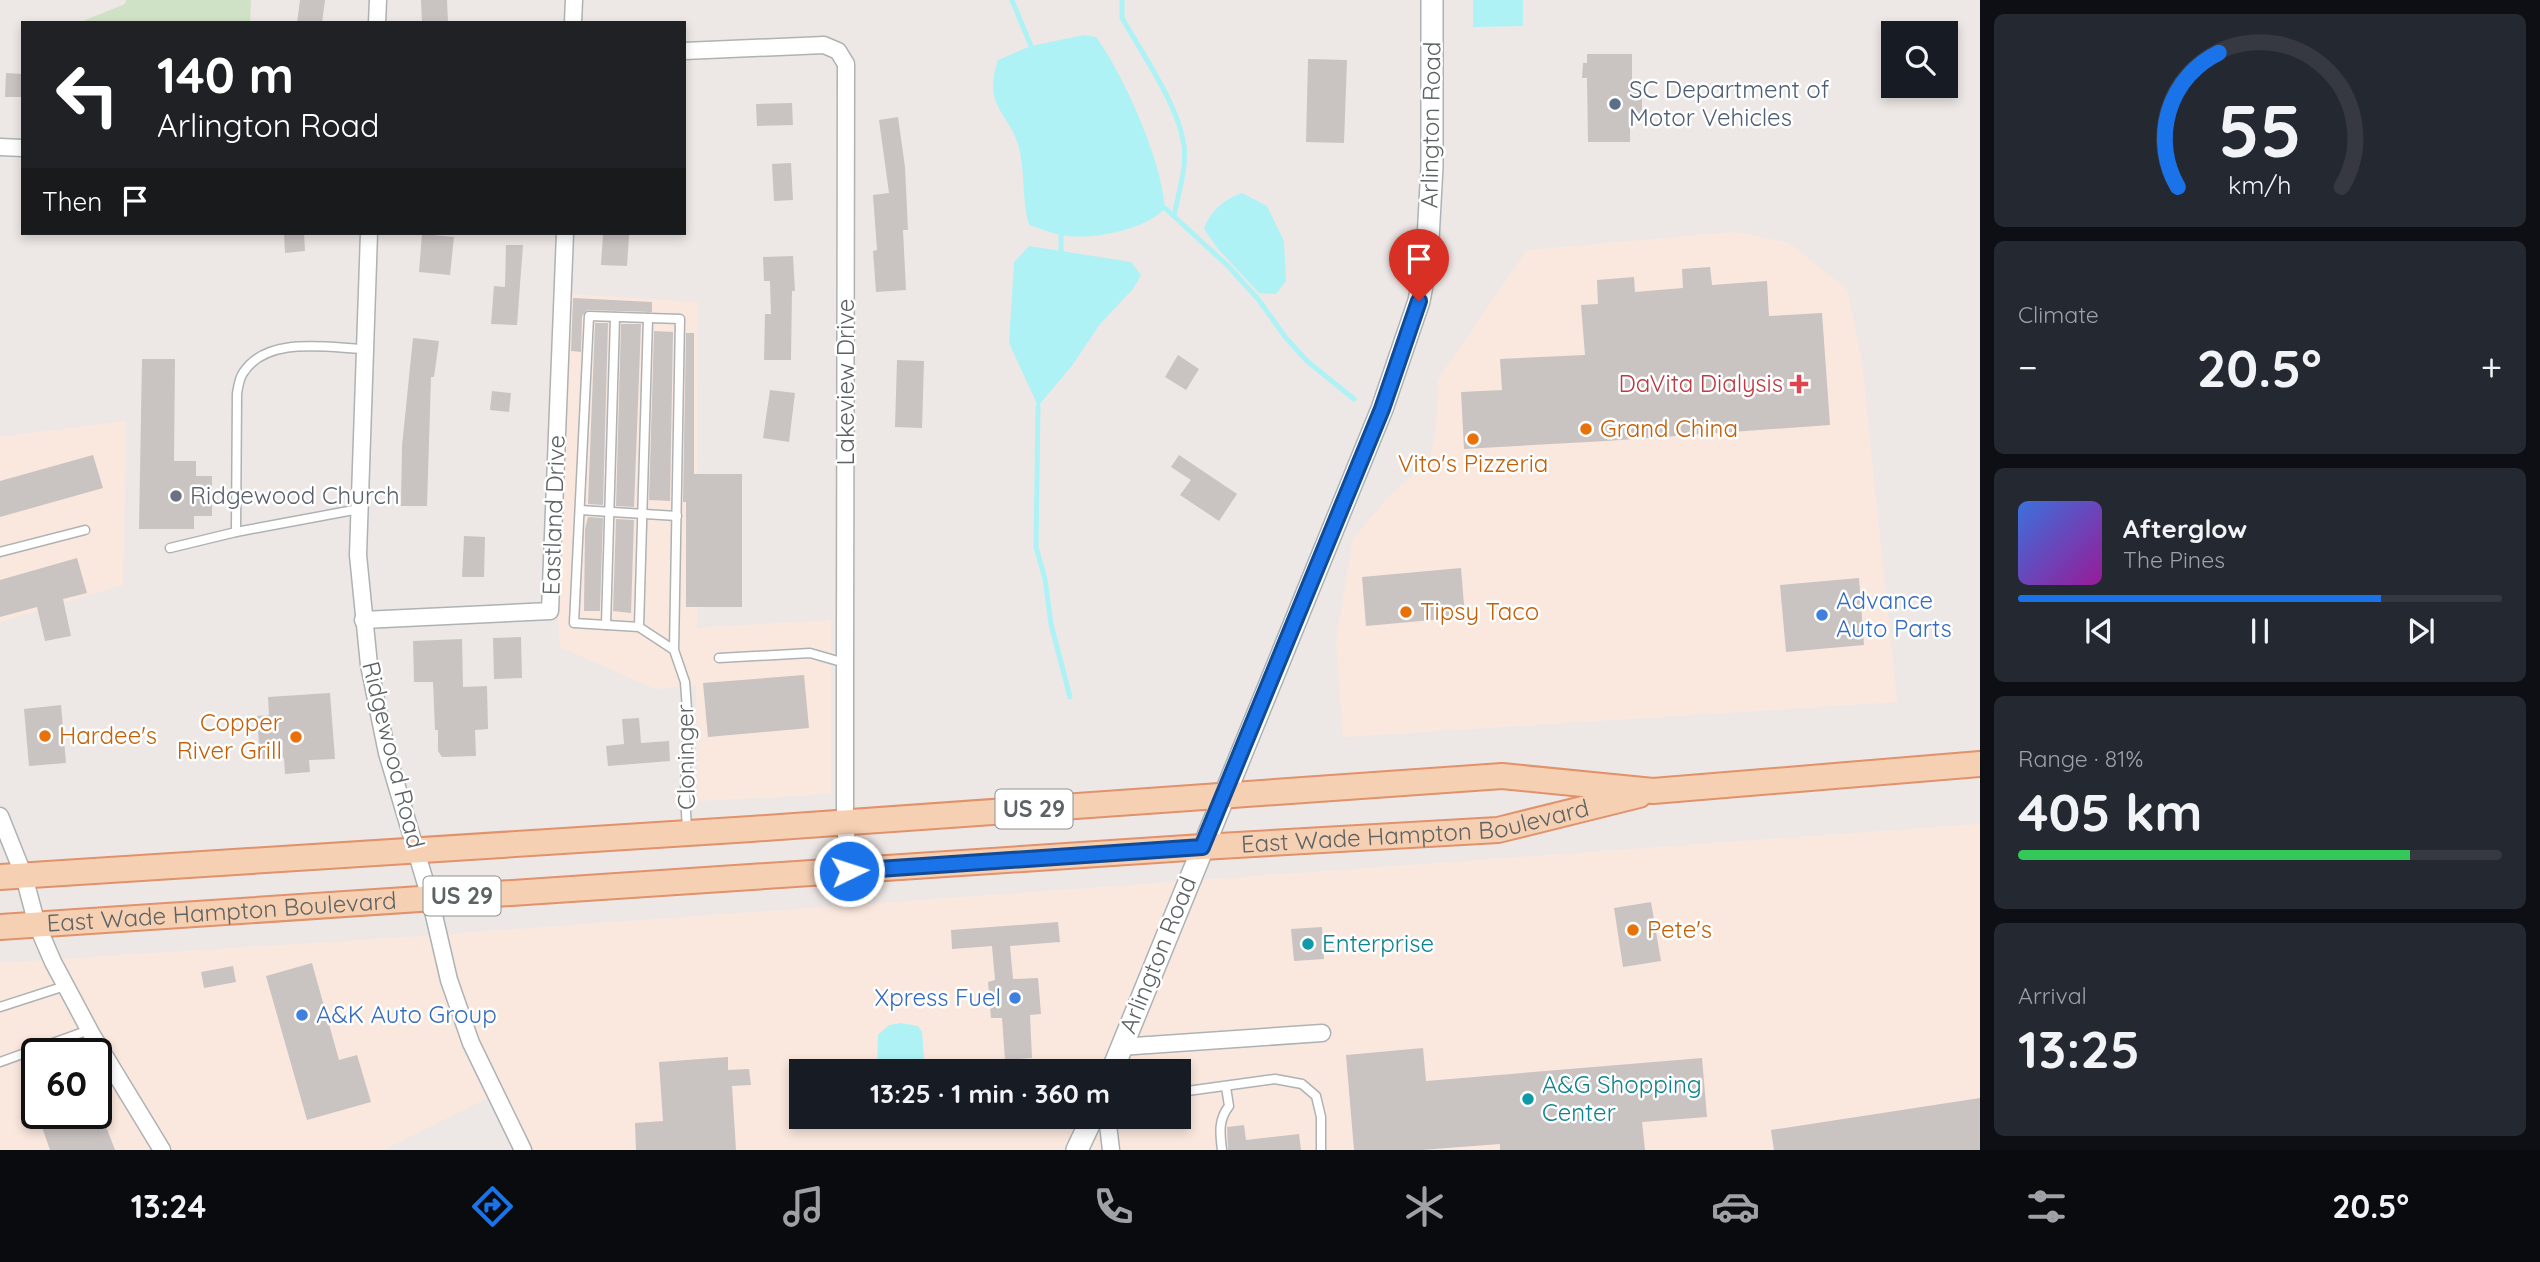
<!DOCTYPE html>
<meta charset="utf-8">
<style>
:root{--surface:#171b24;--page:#242831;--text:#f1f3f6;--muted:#9ea1a6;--line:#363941;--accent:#1a73e8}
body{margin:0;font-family:Quicksand,sans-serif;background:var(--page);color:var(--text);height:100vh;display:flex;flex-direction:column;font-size:26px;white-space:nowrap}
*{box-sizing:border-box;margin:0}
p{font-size:23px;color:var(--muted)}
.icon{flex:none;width:38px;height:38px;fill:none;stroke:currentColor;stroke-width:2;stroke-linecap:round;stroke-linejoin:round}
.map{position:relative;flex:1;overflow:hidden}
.side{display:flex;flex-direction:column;gap:14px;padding:14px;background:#0d0f14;width:560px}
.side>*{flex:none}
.top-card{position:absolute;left:21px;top:21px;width:665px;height:214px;border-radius:0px;box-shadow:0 4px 10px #0003;background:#202124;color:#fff;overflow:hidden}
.fabs{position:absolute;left:1881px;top:21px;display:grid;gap:14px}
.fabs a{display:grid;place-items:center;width:77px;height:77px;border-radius:0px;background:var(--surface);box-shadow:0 4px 10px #0003;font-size:35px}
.speed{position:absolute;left:21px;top:1038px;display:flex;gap:14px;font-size:35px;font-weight:700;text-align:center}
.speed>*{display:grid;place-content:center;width:91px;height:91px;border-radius:50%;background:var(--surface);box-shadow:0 4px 10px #0003;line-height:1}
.speed .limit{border:4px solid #111;border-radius:10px;background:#fff;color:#111}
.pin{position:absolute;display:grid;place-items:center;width:60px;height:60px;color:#fff;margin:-72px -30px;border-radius:50% 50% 50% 0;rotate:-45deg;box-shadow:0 0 7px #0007}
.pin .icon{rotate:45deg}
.me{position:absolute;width:77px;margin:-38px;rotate:86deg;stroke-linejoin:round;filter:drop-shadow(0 0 5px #0008)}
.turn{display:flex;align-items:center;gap:24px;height:147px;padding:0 21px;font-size:32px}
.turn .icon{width:91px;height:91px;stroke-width:2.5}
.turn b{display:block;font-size:49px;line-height:60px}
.then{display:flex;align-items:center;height:66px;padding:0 21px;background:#0003;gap:14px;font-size:26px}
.big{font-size:52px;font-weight:700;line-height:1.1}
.side .tile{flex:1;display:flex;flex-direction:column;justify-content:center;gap:10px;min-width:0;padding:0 24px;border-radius:10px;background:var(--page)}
.side .dial{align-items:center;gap:0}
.dial svg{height:182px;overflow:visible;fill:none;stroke:var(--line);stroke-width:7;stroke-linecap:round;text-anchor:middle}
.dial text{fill:var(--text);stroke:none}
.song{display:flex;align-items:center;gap:21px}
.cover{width:84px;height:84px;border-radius:10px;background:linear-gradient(135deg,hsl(220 70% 55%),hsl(300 70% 35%))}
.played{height:7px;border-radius:4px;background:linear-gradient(90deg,var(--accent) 75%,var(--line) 75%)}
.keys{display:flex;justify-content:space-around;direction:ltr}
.heat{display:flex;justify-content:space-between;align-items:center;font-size:38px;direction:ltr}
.charge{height:10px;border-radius:5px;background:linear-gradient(90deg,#34c759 81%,var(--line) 0)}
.trip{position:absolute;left:789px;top:1059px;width:402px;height:70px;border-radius:0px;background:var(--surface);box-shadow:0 4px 10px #0003;font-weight:700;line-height:70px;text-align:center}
.tabs{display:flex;height:112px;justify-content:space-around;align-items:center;background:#090b0e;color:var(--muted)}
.tabs .icon{width:49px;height:49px}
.tabs .on{color:var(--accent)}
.tabs b{font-size:32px;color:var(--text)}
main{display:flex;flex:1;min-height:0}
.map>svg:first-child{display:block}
.commercial{fill:#fae8de;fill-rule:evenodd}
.green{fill:#d0e2c5}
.water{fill:#aef2f5}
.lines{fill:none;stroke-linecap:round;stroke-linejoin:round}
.stream{stroke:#aef2f5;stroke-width:5}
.building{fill:#c9c3c2}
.service-casing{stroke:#aeb2b3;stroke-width:11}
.minor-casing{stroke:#aeb2b3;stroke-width:19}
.secondary-casing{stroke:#adb3b4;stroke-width:24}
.primary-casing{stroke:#e1916b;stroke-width:28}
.service{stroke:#fff;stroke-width:8}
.minor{stroke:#fff;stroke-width:16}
.secondary{stroke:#fff;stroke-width:21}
.primary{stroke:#f6d0b2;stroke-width:24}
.route-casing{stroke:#114b97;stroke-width:18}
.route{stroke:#1a73e8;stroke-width:12}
.service-dot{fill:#5c6f8a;stroke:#fff;stroke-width:2.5}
.health-dot{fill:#e0444e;stroke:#fff;stroke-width:2.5}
.food-dot{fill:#e8710a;stroke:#fff;stroke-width:2.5}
.worship-dot{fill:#6b7280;stroke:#fff;stroke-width:2.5}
.shop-dot{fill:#3f7fe0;stroke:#fff;stroke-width:2.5}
.culture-dot{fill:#0f9aa8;stroke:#fff;stroke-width:2.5}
.labels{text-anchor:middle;stroke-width:5;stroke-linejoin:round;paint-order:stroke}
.shield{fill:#fff;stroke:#8e9292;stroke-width:2}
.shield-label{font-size:23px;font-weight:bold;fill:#5d6364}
.service-label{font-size:24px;fill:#4e5e75;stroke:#fff;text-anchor:start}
.street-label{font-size:24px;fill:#5d6364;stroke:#fff}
.health-label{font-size:24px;fill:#be3a42;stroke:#fff;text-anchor:end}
.food-label{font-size:24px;fill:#c56008;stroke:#fff;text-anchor:start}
.worship-label{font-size:24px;fill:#5b616d;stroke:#fff;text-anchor:start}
.shop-label{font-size:24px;fill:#366cbe;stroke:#fff;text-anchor:start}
.culture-label{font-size:24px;fill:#0d838f;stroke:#fff;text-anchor:start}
</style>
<main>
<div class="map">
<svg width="1980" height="1150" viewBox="0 0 1980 1150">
<rect width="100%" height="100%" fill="#ede8e5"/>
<g class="commercial">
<path d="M1735 232 1789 243 1847 289 1862 362 1897 702 1343 737 1336 640 1353 539 1389 496 1429 461 1436 432 1438 379 1527 250Z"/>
<path d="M569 294 698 302 697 628 831 620V794L698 801 696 685 655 689 560 647 557 605Z"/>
<path d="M126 421 123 585 0 622V437Z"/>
<path d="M1980 824V1150H521L492 1096 383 1150H0V963L406 937ZM37 1054H96V1113H37ZM802 1071H1180V1116H802Z"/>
</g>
<path class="green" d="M126 0H251L250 23H78L125 4Z"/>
<g class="water">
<path d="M1473 0H1523V26L1473 27Z"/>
<path d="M1084 35 1096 37C1124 75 1162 161 1165 208 1147 230 1089 241 1061 235 1050 233 1039 228 1029 225 1022 201 1025 177 1020 153 1013 113 981 110 998 60L1031 46Z"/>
<path d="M1242 193 1267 206 1284 241 1286 281 1276 294 1259 293 1218 249 1204 229C1210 211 1224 199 1242 193Z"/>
<path d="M1029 246 1131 262 1141 275 1133 289 1100 324 1071 367 1038 406 1009 343 1014 262Z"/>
<path d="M901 1023 918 1026 922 1032 925 1071H877L878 1035 889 1025Z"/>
</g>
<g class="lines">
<g class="stream">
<path d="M1012 0 1031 46"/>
<path d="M1122 0V18C1142 53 1179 106 1184 146 1187 168 1178 194 1174 216"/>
<path d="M1165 208 1228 266 1258 299 1286 338 1307 361 1354 399"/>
<path d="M1061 235V251"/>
<path d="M1038 406 1036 547 1045 579 1051 624 1070 697"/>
</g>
</g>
<g class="building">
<path d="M300 0H325L322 23H297Z"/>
<path d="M421 0H447L448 23H422Z"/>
<path d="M1587 54H1632V86L1642 85V122H1630V142H1588L1587 78H1582L1583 63H1587Z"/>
<path d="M1308 59 1347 60 1344 143 1306 142Z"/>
<path d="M6 73 23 74V97H5Z"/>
<path d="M792 103 793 125 757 126 756 104Z"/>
<path d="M898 117 905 167 908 230H903L906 290 876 292 873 251 877 250 873 195 889 193 879 120Z"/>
<path d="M791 163 793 200 774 201 772 164Z"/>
<path d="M284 233H304L305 251 285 253Z"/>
<path d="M422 234 454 237 450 275 419 272Z"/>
<path d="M603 234 629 235 627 266 601 265Z"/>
<path d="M506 245H523L517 325 491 324 494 286 505 287Z"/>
<path d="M793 256 795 291H792L791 360H764L765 314H771L770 281H764L763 257Z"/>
<path d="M1710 267 1712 285 1767 281 1769 316 1822 313 1830 425 1606 441 1464 449 1461 392 1502 390 1500 359 1585 355 1581 305 1598 304 1597 280 1634 277 1635 292 1683 288 1682 269Z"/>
<path d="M573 298 652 302V312L587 310 582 316 581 352 571 351Z"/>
<path d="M595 323H608L603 505 588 504Z"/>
<path d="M621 324H641L634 507 616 506Z"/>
<path d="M654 331 673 332 670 501 649 500Z"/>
<path d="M686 333H694V474H742V607H686V502H683Z"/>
<path d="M413 338 439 341 434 377H431L427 506H401L402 446Z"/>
<path d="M1178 355 1199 369 1186 390 1165 377Z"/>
<path d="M142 359H175L174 461H196V476H212V516H194V529H139Z"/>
<path d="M897 360 924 361 922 428 895 427Z"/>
<path d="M770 390 795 393 789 442 763 438Z"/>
<path d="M492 391 511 393 509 412 490 410Z"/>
<path d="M93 455 103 488 0 517V481Z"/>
<path d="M1179 455 1237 494 1219 521 1180 495 1191 480 1171 467Z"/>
<path d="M588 517 603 518 600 611H584L585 529Z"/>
<path d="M616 519 634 520 631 613 613 611Z"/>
<path d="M464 536 485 537 484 577H462Z"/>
<path d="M77 558 87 593 63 599 71 636 45 641 37 607 0 617V580Z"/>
<path d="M1461 568 1465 617 1366 626 1362 577Z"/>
<path d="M1859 578 1864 645 1786 652 1780 585Z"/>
<path d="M521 637 522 678 494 679 493 638Z"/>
<path d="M462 639 463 687 487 686 488 729 475 730 476 756 442 757 438 751V730H435L433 682H414L413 641Z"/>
<path d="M804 675 809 728 708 737 703 683Z"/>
<path d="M330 693 335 759 309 760 310 772 285 774 284 758 260 759 257 716 269 715 268 697Z"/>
<path d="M61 705 66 763 29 766 24 709Z"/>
<path d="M639 718 641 743 669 741 670 761 608 766 606 746 624 744 622 719Z"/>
<path d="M1651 902 1661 961 1623 967 1614 908Z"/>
<path d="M1058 922 1060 942 1010 946 1013 979 1038 978 1041 1014 1030 1015 1032 1058 1005 1060 1002 1018H991L988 982 995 980 992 946 952 949 951 930Z"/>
<path d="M1322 927 1324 959 1294 961 1291 929Z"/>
<path d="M312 963 339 1060 357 1055 371 1102 307 1120 266 976Z"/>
<path d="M233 966 236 982 204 988 201 972Z"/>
<path d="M1423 1048 1426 1081 1702 1058 1707 1117 1642 1122 1645 1150H1500V1144L1421 1150H1354L1346 1055Z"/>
<path d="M728 1057V1070L749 1069 751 1085 732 1086 736 1150H636L635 1123 663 1121 659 1062Z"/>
<path d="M1980 1098V1150H1774L1771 1130Z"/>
<path d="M37 1113H101L115 1150H50Z"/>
<path d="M1244 1125 1246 1140 1299 1134 1301 1150H1228L1227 1127Z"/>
</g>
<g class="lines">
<g class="service-casing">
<g id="service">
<path d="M580 510 677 516"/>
<path d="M236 532 237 394C238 387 239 379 243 373 267 335 328 348 366 349"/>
<path d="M170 548 236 532 359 509"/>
<path d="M0 552 85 530"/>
<path d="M606 625 615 317"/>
<path d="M639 627 648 318"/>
<path d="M674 650 639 627 574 623 589 316 680 319 674 650 685 682 688 723 685 794 687 830"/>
<path d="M719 658 810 653 845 663"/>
<path d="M0 1007 65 986"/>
<path d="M0 1062 89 1030"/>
<path d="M1180 1092 1275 1079 1302 1084 1316 1096 1321 1117V1150"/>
<path d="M1222 1150C1220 1133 1218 1120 1229 1106L1226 1087"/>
</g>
</g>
<g class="minor-casing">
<g id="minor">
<path d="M377 23 378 0"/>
<path d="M573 23 574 0"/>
<path d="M684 51 824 45 838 51 846 64 845 663V822L849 871"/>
<path d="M0 147 23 148"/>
<path d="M369 233 358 555 369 665 387 753 430 898 449 980 471 1043 523 1150"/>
<path d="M363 620 550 611 565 233"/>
<path d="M0 816 24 876 37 925 53 962 92 1035 162 1150"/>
<path d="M1120 1047 1322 1033"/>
<path d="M1107 1116 1111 1150"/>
</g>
</g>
<g class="secondary-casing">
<g id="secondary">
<path d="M1112 1071 1382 409 1419 301 1427 258 1432 166V0"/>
<path d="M1077 1150 1093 1116"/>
</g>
</g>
<g class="primary-casing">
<g id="primary">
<path d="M0 877 751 829 1502 776 1653 791 1980 764"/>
<path id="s1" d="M0 927 1202 847 1498 830 1639 795"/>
</g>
</g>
<use href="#service" class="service"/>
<use href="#minor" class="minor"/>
<use href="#secondary" class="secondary"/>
<use href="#primary" class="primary"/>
</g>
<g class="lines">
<g class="route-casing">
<path id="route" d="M849 871 1202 847 1382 409 1419 301"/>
</g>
<use href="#route" class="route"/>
</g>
<circle class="service-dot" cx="1615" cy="104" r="7"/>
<path class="health-dot" d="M1795.5 373.5h7v7h7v7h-7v7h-7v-7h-7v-7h7z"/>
<g class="food-dot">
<circle cx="1586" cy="429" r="7"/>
<circle cx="1473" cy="439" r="7"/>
<circle cx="1406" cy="612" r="7"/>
<circle cx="45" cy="736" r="7"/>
<circle cx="296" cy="737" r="7"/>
<circle cx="1633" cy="930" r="7"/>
</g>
<circle class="worship-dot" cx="176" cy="496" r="7"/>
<g class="shop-dot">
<circle cx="1822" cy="615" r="7"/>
<circle cx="1015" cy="998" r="7"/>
<circle cx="302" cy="1015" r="7"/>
</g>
<g class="culture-dot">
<circle cx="1308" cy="944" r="7"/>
<circle cx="1528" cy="1099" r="7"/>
</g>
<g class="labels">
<g class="shield">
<rect x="995.5" y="789.5" width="77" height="39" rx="5"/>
<rect x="423.5" y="876.5" width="77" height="39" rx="5"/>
</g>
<g class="shield-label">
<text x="1034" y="817">US 29</text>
<text x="462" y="904">US 29</text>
</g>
<g class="service-label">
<text x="1629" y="98">SC Department of<tspan x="1629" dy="28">Motor Vehicles</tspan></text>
</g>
<g class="street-label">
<text transform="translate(1431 125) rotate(-89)" y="8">Arlington Road</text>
<text transform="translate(846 382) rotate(-90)" y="8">Lakeview Drive</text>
<text transform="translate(554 515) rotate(-88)" y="8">Eastland Drive</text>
<text transform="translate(393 755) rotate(76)" y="8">Ridgewood Road</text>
<text transform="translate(686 757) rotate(-91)" y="8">Cloninger</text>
<text dy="8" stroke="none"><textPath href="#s1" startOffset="1419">East Wade Hampton Boulevard</textPath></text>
<text dy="8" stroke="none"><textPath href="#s1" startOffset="222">East Wade Hampton Boulevard</textPath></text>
<text transform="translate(1158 955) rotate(-68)" y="8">Arlington Road</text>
</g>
<g class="health-label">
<text x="1783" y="392">DaVita Dialysis</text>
</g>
<g class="food-label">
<text x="1600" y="437">Grand China</text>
<text x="1473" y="472" text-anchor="middle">Vito's Pizzeria</text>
<text x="1420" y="620">Tipsy Taco</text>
<text x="282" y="731" text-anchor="end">Copper<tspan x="282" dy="28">River Grill</tspan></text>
<text x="59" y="744">Hardee's</text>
<text x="1647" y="938">Pete's</text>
</g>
<g class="worship-label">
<text x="190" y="504">Ridgewood Church</text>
</g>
<g class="shop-label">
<text x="1836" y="609">Advance<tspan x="1836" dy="28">Auto Parts</tspan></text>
<text x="1001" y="1006" text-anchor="end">Xpress Fuel</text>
<text x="316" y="1023">A&amp;K Auto Group</text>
</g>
<g class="culture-label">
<text x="1322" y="952">Enterprise</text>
<text x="1542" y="1093">A&amp;G Shopping<tspan x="1542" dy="28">Center</tspan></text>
</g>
</g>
</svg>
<div class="fabs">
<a><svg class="icon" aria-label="search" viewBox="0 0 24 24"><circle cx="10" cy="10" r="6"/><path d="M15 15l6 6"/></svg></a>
</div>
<div class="speed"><div class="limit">60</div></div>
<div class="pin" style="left:1419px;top:301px;background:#d93025"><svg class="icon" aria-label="arrive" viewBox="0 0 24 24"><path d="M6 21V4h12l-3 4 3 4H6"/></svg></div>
<svg class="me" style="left:849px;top:871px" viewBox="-20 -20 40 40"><circle r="17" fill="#1a73e8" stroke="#fff" stroke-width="3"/><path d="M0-11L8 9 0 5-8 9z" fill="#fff"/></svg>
<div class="trip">13:25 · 1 min · 360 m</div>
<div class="top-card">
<div class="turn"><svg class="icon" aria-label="left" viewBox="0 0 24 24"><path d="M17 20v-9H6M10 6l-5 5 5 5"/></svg><div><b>140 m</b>Arlington Road</div></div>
<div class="then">Then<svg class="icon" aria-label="arrive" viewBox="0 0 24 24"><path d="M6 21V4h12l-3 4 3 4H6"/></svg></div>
</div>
</div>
<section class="side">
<div class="tile dial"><svg viewBox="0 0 100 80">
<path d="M14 69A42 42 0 1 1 86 69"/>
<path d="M14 69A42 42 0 0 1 32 10" stroke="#1a73e8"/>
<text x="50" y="56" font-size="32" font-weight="700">55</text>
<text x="50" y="72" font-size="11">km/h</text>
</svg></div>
<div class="tile"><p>Climate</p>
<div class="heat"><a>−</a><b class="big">20.5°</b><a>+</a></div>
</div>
<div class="tile">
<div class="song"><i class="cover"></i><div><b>Afterglow</b><p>The Pines</p></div></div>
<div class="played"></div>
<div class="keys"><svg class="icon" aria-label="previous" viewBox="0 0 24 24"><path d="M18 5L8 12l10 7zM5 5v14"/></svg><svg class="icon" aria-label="pause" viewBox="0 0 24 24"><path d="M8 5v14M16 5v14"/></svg><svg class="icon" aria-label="next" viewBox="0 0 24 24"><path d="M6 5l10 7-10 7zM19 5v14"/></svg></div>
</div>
<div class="tile"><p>Range · 81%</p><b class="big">405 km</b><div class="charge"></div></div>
<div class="tile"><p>Arrival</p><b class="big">13:25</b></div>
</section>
</main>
<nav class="tabs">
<b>13:24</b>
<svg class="icon on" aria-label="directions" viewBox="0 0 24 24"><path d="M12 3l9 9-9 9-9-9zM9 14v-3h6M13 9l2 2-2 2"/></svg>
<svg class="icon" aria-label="music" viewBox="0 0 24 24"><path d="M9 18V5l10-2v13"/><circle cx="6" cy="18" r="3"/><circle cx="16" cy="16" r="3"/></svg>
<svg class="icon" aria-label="phone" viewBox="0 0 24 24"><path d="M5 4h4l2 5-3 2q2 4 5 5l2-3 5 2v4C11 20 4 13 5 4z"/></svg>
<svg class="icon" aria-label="climate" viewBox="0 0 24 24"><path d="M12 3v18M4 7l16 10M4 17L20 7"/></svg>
<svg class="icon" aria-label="car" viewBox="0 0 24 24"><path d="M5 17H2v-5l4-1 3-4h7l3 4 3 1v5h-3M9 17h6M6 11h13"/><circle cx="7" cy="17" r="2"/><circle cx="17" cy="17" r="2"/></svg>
<svg class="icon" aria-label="filters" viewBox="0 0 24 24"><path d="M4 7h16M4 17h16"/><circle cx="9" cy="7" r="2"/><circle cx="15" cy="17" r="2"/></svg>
<b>20.5°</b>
</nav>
